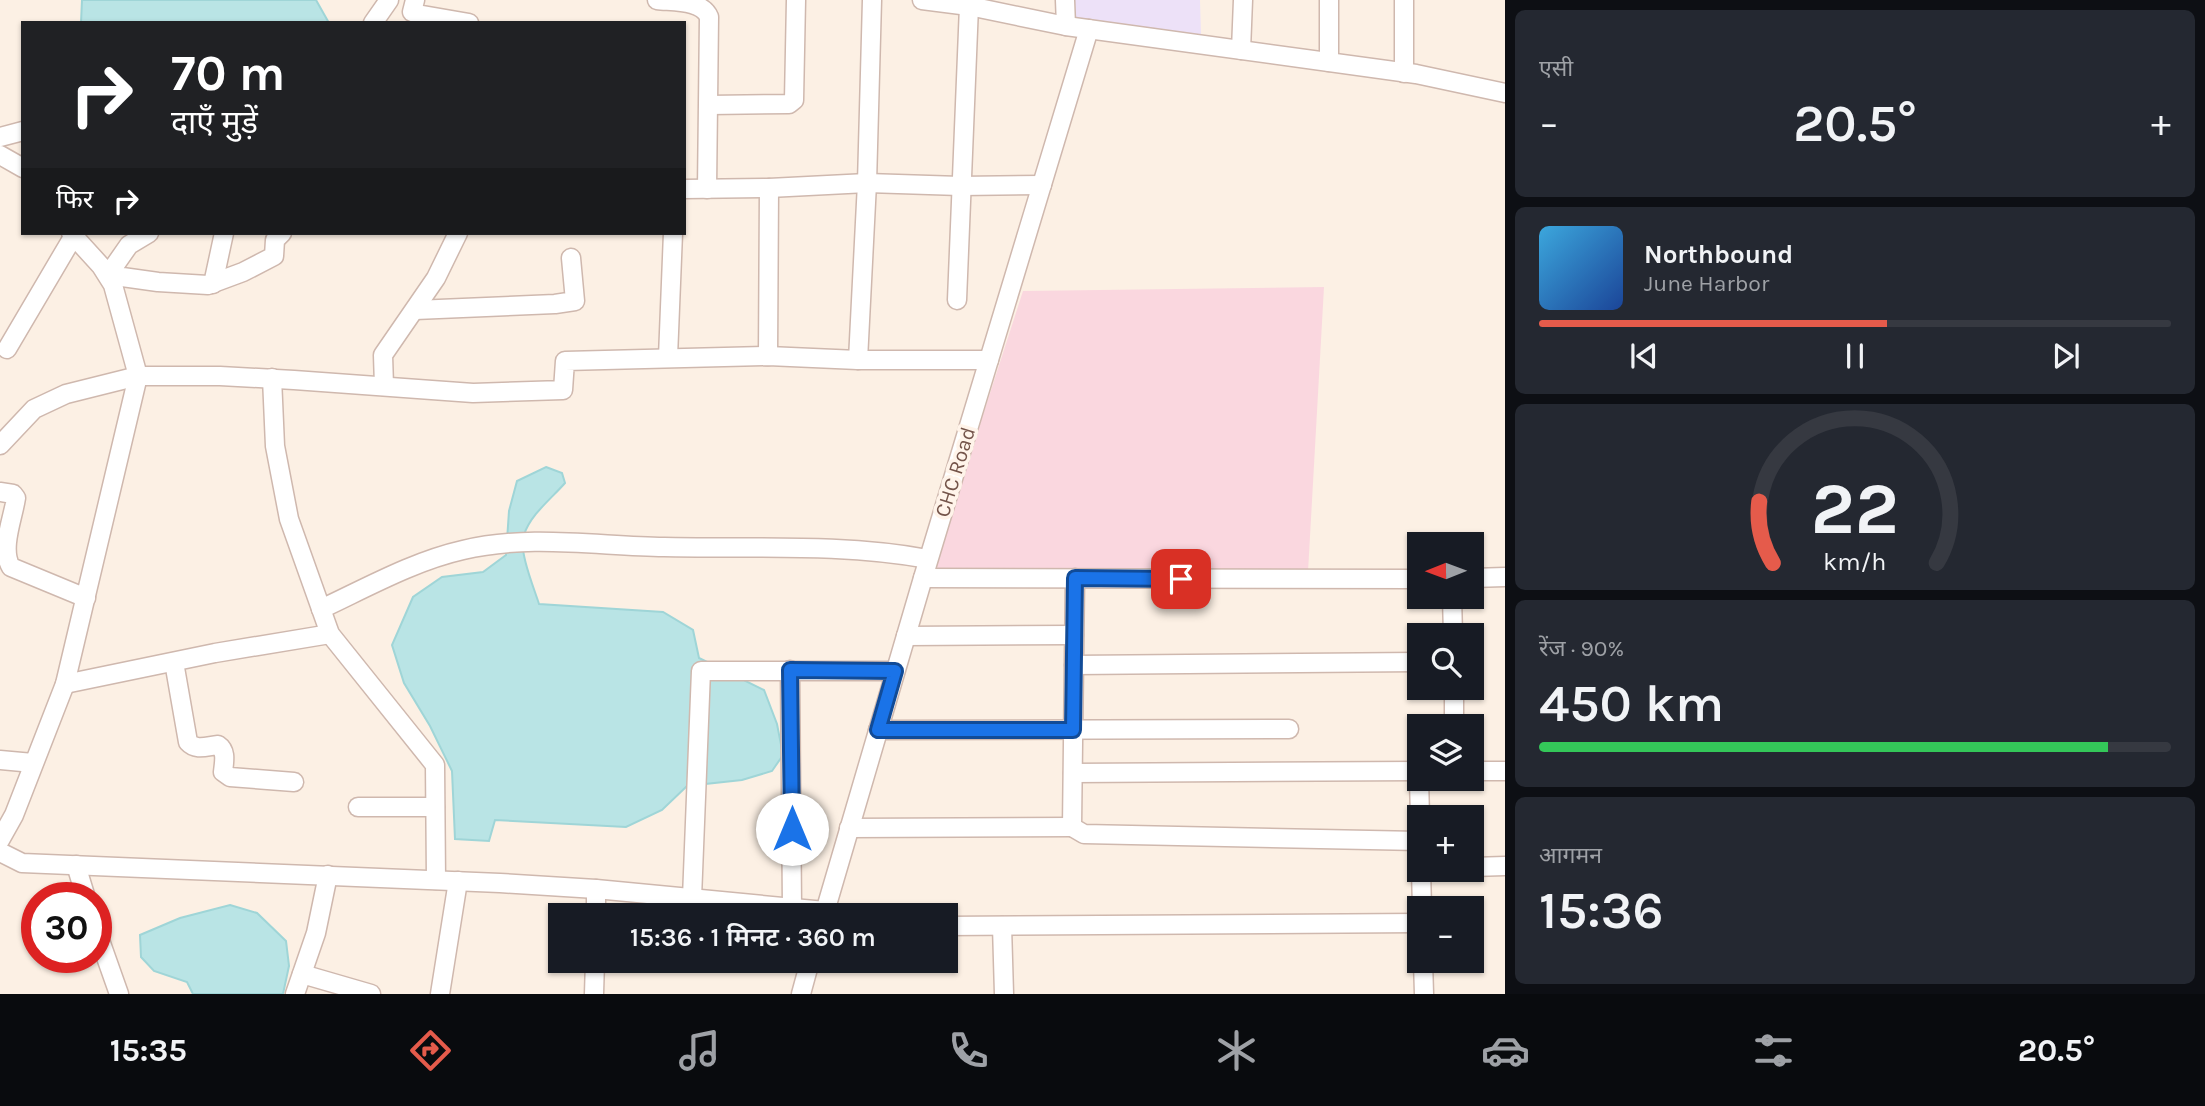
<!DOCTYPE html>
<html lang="hi">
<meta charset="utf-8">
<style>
:root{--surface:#171b24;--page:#242831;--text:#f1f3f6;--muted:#9ea1a6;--line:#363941;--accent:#e55b4b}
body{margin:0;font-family:Karla,"Noto Sans Devanagari",sans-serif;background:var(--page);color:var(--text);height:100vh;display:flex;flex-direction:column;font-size:26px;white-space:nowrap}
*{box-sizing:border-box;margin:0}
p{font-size:23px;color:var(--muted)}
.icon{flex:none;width:38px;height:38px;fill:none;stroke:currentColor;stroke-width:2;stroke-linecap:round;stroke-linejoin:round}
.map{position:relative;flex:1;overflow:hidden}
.panel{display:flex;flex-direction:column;gap:10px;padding:10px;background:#0d0f14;width:700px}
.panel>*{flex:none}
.banner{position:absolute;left:21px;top:21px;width:665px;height:214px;border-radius:0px;box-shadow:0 2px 5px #0004;background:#202124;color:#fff;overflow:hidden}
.needle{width:46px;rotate:269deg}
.tools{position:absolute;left:1407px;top:532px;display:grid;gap:14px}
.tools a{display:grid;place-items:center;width:77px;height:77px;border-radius:0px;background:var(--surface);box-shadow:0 2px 5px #0004;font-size:35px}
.speed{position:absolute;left:21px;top:882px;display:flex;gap:14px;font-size:35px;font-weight:700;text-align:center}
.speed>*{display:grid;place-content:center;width:91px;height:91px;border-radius:50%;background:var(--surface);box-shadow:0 2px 5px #0004;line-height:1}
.speed .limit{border:10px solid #d22;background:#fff;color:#111}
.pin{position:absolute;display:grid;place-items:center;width:60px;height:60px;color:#fff;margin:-30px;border-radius:14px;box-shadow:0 4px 10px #0006}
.me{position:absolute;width:77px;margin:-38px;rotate:0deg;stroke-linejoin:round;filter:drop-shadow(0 0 5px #0008)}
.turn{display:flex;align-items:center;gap:24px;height:147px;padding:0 35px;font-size:32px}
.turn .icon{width:91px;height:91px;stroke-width:2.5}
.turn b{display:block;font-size:49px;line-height:60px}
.then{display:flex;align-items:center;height:66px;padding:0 35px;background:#0003;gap:14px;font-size:26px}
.big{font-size:52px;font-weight:600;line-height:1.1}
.panel .tile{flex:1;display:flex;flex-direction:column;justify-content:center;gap:10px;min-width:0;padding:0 24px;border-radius:10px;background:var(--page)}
.panel .dial{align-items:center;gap:0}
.dial svg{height:182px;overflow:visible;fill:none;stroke:var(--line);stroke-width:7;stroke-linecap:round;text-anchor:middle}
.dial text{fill:var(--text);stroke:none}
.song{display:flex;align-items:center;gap:21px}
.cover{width:84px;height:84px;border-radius:10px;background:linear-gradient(135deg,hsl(200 70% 55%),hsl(220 70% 35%))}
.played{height:7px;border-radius:4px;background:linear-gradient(90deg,var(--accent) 55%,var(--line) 55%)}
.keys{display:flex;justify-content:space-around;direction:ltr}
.heat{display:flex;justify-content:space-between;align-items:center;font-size:38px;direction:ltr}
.charge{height:10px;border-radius:5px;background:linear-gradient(90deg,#34c759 90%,var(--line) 0)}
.trip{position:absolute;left:548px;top:903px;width:410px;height:70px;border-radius:0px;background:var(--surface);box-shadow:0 2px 5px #0004;font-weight:600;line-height:70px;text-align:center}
.menu{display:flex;height:112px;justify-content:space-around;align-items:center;background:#090b0e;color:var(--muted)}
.menu .icon{width:49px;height:49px}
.menu .active{color:var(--accent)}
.menu b{font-size:32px;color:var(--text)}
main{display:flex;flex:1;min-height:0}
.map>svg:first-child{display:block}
.education{fill:#ede1f8}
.medical{fill:#fad7df}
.water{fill:#b9e4e5;stroke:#9fd5d7;stroke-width:2}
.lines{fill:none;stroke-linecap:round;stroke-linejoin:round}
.minor-casing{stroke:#cfb8ae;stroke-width:21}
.minor{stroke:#fff;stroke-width:18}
.route-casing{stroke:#114b97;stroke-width:18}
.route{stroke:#1a73e8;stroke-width:12}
.labels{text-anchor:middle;stroke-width:7;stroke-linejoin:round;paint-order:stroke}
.street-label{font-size:21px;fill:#74544a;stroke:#fff4ea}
</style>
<main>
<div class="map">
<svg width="1505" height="994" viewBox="0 0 1505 994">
<rect width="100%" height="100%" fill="#fcf0e4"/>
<path class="education" d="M1068 0H1200L1201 35 1068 16Z"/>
<path class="medical" d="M1324 287 1308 572 933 570 1023 291Z"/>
<g class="water">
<path d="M82 0H316L329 23H81Z"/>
<path d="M546 467 562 473 565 483C552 498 530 515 524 535 518 550 534 588 539 604L663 612 693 630 699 658 764 690 777 724 783 755 772 771 742 780 687 786 662 810 626 827 495 820 489 841 455 839 452 771 430 726 404 683 392 645 413 597 442 577 483 572 506 555 509 511 517 481Z"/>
<path d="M230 905 257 913 286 941 289 966 283 994H193L187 982 154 971 141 957 140 935 180 918Z"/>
</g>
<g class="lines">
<g class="minor-casing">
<g id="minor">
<path d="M415 0 412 12 417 14 469 23"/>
<path d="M657 0C673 2 702 0 709 17L707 189"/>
<path d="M922 0 969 6 1066 26 1416 74 1505 93"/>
<path d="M1065 0 1066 26"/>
<path d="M1404 0V73"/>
<path d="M373 23 389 0"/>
<path d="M1241 50 1243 0"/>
<path d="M1329 62V0"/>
<path d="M709 105 789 104 794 100 796 0"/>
<path d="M0 137 23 131"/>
<path d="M0 155 23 168"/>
<path d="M684 189 769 188 867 183 960 186 1042 185"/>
<path d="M149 233 129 245 108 275 158 282 208 285 243 272 274 256 275 240 282 233"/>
<path d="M213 284 224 233"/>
<path d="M957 300 969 6"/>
<path d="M415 310 555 304 575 301 571 258"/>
<path d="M7 349 73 237"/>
<path d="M768 356 769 188"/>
<path d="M668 357 673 233"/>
<path d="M858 360 867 183 872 0"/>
<path d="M272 378 275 446 289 519 330 634 435 765 436 880"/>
<path d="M384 386 383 355 436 278 458 233"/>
<path d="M0 445 34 409 66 394 138 376H220L294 380 473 393 563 390 565 361 768 356 858 360H989"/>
<path d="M0 492 13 494 16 498C13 518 0 549 11 567L86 598"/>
<path d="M923 578 1419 579"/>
<path d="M1075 578 1072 827 1084 834 1419 841"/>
<path d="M1472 578 1505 577"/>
<path d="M1452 597 1453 635"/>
<path d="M321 609C366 588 414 561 463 550 529 534 597 546 664 547 752 549 841 543 928 559"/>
<path d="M906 636 1074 635"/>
<path d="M174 662 188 742C196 751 207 746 218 745 227 751 224 762 223 772L230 777 294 782"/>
<path d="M1074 665 1419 662"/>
<path d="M790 670 792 908"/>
<path d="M65 684 215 653 330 634"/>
<path d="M1454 688V726"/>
<path d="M878 730 1289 729"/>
<path d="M0 760 33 763"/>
<path d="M1472 771H1505"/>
<path d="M1073 773 1419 771"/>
<path d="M1419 779 1420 817"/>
<path d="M358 807H435"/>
<path d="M849 828 1072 827"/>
<path d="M0 840 14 815 65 684 138 376 113 285 101 266 71 233"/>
<path d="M0 852 22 863 500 883 596 889 825 911"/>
<path d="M76 865 86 898"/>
<path d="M1472 867 1505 866"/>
<path d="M1421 870 1422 908"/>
<path d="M692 898 701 671H895"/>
<path d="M596 915V889"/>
<path d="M824 915 923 578 1089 29"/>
<path d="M945 926 1419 923"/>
<path d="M1002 926 1004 994"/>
<path d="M96 929 119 994"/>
<path d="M1423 961 1424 994"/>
<path d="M302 974 371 994"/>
<path d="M295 994 316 933 328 875"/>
<path d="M440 994 458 881"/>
<path d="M594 994 595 961"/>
<path d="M801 994 810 961"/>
</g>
</g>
<use href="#minor" class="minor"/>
</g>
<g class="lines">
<g class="route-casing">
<path id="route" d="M792 829 790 670 895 671 878 730H1073L1075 578 1181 579"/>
</g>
<use href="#route" class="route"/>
</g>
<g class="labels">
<g class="street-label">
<text transform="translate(955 472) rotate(-73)" y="7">CHC Road</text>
</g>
</g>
</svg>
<div class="tools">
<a><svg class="needle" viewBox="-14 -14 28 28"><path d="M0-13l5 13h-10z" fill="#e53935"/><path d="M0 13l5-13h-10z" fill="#9ea1a6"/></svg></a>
<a><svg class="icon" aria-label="search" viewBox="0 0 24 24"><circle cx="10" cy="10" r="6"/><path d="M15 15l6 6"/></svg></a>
<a><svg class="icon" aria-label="layers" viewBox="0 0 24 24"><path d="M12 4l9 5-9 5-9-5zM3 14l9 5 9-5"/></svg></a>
<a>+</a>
<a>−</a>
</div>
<div class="speed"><div class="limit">30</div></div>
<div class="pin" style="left:1181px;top:579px;background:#d93025"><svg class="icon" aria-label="arrive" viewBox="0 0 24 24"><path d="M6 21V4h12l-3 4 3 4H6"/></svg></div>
<svg class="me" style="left:792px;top:829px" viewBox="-20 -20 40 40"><circle r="19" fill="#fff"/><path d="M0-13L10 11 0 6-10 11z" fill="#1a73e8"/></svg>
<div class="trip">15:36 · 1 मिनट · 360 m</div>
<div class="banner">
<div class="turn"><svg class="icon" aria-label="right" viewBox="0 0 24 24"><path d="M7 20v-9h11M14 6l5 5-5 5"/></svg><div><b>70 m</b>दाएँ मुड़ें</div></div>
<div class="then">फिर<svg class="icon" aria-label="right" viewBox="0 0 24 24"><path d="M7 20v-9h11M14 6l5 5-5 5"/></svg></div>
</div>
</div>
<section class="panel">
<div class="tile"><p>एसी</p>
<div class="heat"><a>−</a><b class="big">20.5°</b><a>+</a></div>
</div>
<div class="tile">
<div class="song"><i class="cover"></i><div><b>Northbound</b><p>June Harbor</p></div></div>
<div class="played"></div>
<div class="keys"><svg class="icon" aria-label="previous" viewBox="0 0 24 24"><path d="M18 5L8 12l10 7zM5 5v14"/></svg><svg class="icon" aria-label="pause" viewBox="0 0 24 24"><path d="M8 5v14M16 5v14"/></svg><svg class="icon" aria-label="next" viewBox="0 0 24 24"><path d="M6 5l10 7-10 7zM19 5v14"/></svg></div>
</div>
<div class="tile dial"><svg viewBox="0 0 100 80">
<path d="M14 69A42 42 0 1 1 86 69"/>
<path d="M14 69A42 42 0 0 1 8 42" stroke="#e55b4b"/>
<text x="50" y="56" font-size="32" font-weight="700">22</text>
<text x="50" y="72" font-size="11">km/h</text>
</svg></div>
<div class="tile"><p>रेंज · 90%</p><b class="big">450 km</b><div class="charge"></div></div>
<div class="tile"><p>आगमन</p><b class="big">15:36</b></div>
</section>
</main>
<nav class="menu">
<b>15:35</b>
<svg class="icon active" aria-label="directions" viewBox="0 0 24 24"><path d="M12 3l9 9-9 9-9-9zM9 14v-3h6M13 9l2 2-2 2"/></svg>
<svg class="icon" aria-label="music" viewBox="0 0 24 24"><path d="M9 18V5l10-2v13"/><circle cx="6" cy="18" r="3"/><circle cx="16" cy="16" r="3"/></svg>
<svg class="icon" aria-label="phone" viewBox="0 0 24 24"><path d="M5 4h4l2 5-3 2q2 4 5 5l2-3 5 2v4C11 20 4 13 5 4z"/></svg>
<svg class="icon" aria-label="climate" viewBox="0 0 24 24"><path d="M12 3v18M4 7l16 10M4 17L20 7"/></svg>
<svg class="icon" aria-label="car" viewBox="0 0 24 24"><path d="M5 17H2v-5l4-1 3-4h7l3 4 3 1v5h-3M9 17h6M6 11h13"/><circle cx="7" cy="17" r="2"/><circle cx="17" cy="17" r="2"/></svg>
<svg class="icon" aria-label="filters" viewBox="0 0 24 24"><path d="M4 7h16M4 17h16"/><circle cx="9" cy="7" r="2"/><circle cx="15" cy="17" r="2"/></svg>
<b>20.5°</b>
</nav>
